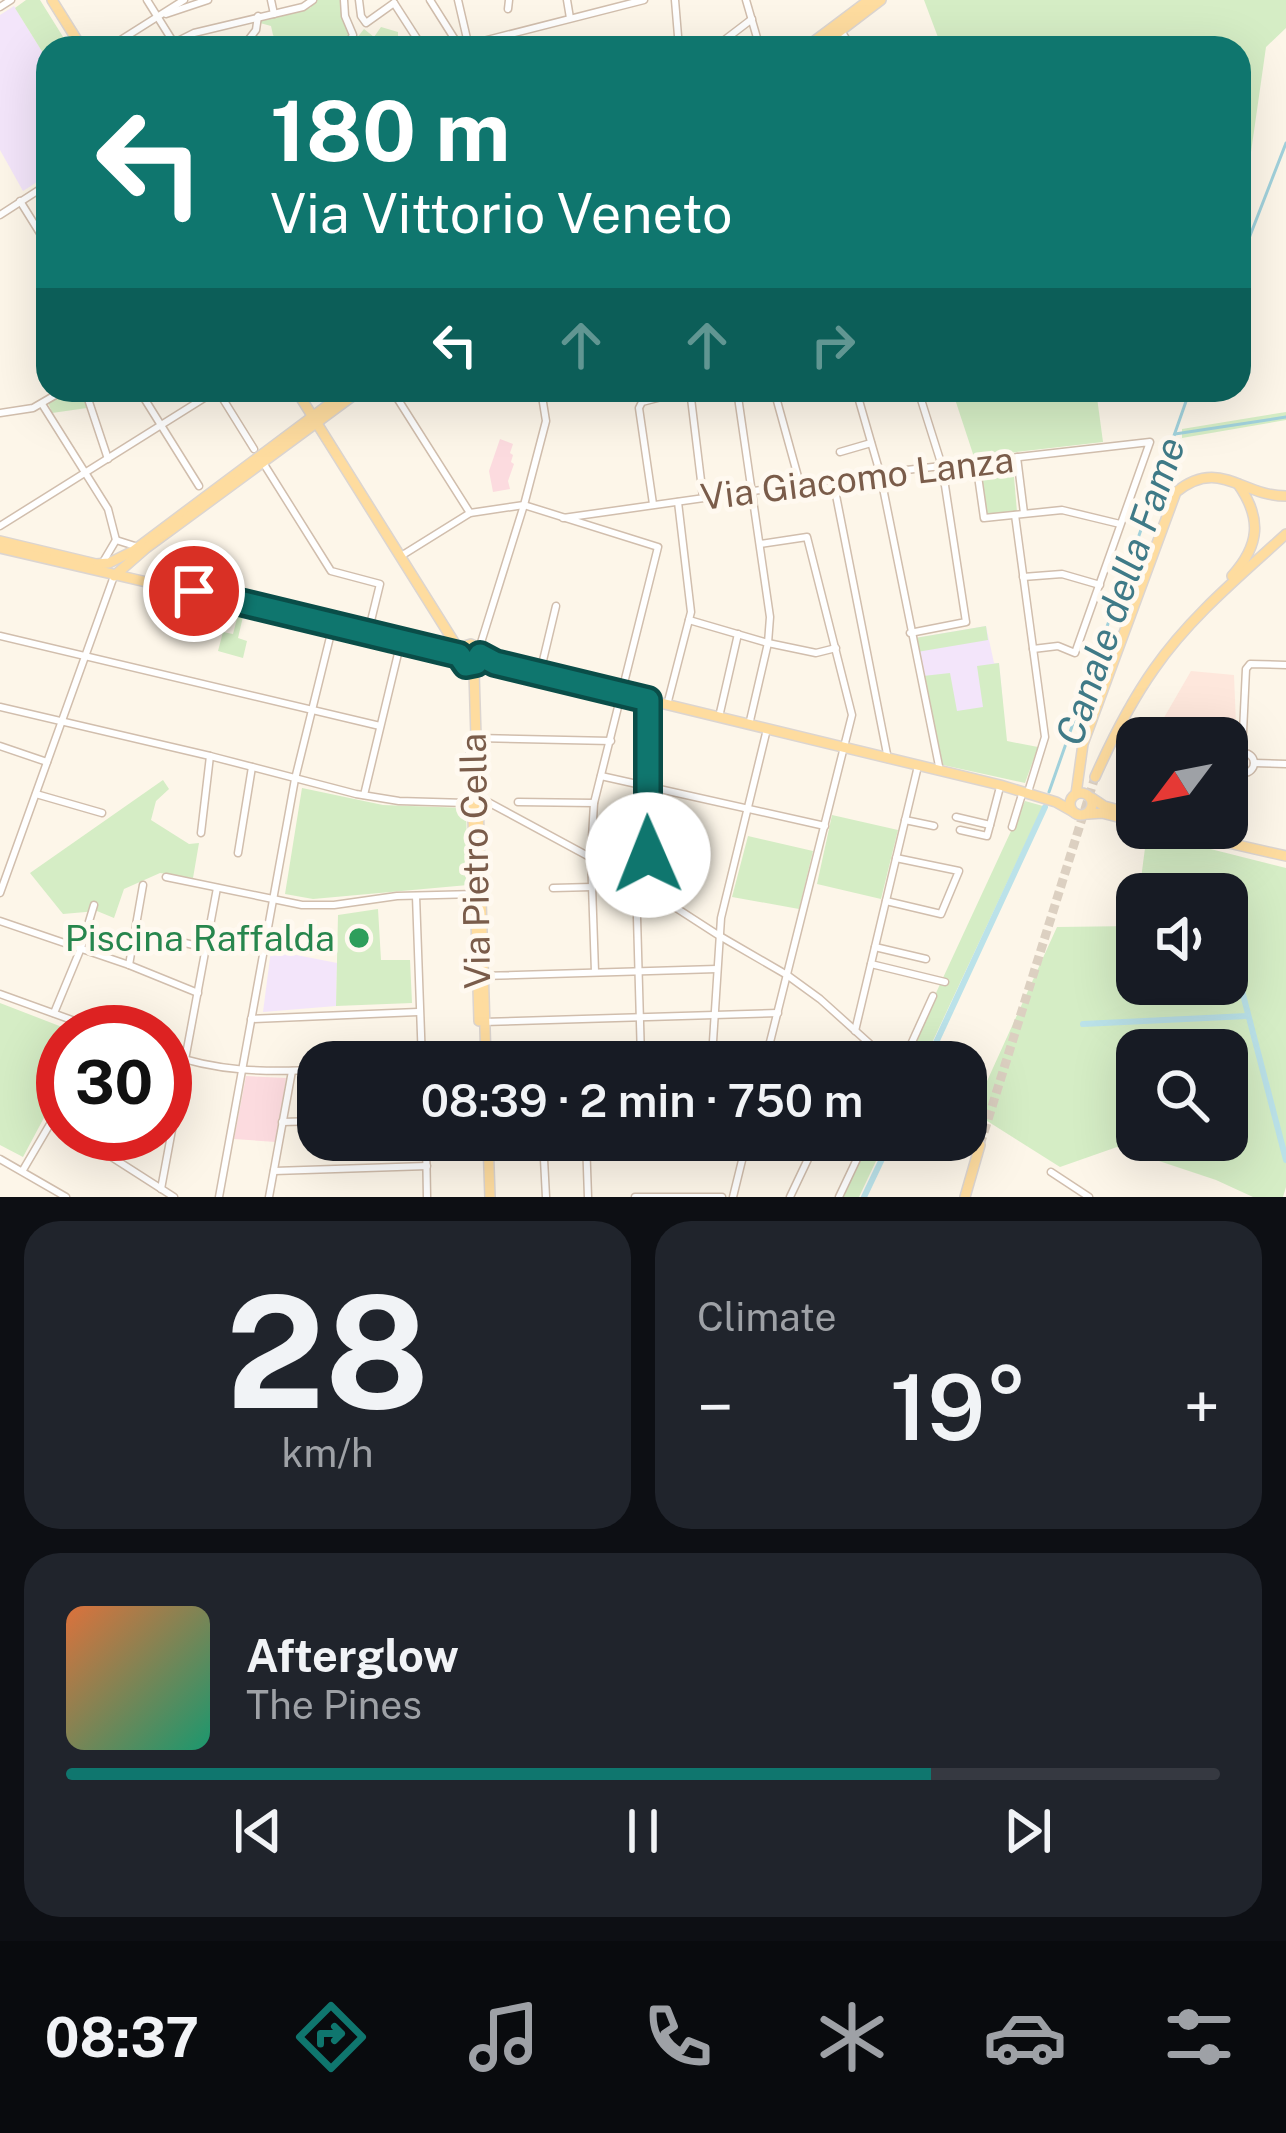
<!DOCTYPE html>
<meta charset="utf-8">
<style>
:root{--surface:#171b24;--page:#20242c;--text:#f1f3f6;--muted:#9ea1a6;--line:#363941;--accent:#0f766e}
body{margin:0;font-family:"Public Sans",sans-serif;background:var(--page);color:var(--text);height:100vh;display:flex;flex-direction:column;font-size:45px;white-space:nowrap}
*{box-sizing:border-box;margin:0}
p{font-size:39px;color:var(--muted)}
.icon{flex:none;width:66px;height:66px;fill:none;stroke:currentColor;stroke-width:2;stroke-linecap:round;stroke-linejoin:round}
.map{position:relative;height:1197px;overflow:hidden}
.panel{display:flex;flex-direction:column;gap:24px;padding:24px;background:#0d0f14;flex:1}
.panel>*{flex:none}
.top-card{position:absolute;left:36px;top:36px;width:1215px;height:366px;border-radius:36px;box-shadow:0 12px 48px #0002;background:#0f766e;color:#fff;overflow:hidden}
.needle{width:78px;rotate:238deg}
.tools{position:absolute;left:1116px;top:717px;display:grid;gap:24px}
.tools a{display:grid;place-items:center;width:132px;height:132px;border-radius:24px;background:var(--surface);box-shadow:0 12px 48px #0002;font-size:60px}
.speed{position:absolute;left:36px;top:1005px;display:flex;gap:24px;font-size:60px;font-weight:700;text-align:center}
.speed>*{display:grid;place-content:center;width:156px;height:156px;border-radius:50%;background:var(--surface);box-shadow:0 12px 48px #0002;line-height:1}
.speed .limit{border:18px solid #d22;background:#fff;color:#111}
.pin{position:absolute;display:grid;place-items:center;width:102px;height:102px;color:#fff;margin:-51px;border:6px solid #fff;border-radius:50%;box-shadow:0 3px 12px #0007}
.me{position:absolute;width:132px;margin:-66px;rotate:359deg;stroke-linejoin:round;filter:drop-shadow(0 0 9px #0008)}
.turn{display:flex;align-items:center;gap:42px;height:252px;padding:0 36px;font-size:54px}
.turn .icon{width:156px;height:156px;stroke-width:2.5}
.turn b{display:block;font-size:84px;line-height:102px}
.lanes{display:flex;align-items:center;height:114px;padding:0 36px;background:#0003;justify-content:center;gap:60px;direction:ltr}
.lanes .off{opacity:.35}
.big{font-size:90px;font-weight:600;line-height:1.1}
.panel .card{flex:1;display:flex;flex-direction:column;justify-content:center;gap:18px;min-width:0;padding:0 42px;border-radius:36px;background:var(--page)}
.panel .dial{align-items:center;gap:0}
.dial b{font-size:156px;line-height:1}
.song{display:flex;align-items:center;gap:36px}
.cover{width:144px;height:144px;border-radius:18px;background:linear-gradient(135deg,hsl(20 70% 55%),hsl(160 70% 35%))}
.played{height:12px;border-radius:6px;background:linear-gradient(90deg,var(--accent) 75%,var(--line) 75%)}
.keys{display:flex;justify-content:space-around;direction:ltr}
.heat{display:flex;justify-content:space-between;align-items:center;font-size:66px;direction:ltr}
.panel .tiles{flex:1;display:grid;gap:24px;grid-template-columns:1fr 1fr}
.card:last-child{grid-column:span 2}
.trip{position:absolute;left:297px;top:1041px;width:690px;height:120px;border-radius:36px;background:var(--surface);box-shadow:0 12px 48px #0002;font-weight:600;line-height:120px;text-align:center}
.dock{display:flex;height:192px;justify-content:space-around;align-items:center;background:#090b0e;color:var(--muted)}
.dock .icon{width:84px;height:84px}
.dock .active{color:var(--accent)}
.dock b{font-size:54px;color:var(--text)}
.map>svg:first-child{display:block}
.commercial{fill:#fee7dc}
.education{fill:#f3e5fa}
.medical{fill:#fcdbdf}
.green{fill:#d5edc5;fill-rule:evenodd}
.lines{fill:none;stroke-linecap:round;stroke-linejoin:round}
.stream{stroke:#a1d1db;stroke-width:3}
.canal{stroke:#bbe2e9;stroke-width:6}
.major-tunnel{stroke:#dcd0c1;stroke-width:9;stroke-dasharray:9 4.5;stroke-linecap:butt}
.minor-casing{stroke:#d1bead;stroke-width:9}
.major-casing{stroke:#dcd5d0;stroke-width:12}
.minor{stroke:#fff;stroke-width:6}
.major{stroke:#fedc9f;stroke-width:9}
.route-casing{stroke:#0a4d48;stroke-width:30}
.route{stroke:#0f766e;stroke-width:21}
.leisure-dot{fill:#2e9e5b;stroke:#fff9f0;stroke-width:4.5}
.labels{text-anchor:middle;stroke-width:10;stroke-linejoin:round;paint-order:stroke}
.street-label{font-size:36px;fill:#7a5c4a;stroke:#fff9f0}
.leisure-label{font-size:36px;fill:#27864d;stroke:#fff9f0;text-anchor:end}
.water-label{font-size:39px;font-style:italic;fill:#3f7a87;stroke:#fff9f0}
</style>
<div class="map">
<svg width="1286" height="1197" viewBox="0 0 1286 1197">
<rect width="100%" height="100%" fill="#fdf6e9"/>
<path class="commercial" d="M1191 671 1234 675 1236 725 1232 743 1227 742V738H1207L1158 728Z"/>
<g class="education">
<path d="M14 6 48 61V175L23 191 0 150V15Z"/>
<path d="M986 626 994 663H999L1003 704 933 716 915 638Z"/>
<path d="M271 950 337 963 336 1006 263 1012Z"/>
</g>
<g class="medical">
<path d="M500 439 513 444 510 453 513 455 511 462 514 464 508 481 510 489 493 492 489 471Z"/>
<path d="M246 1076 286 1078 276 1142 234 1139Z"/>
</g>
<g class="green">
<path d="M26 0H40L70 48H48V61L15 8Z"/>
<path d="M316 0H342L343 21 350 36 342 48H276L279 43 273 35 271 26 260 23V19L310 8Z"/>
<path d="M924 0H1286V28L1266 47 1246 187 1239 197V48H942Z"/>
<path d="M381 27 398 32V46L406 48H349L364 29 374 37Z"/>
<path d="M48 263V330L40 317 36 270Z"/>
<path d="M69 390H83L87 408 52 413 48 402Z"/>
<path d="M952 390H1096L1103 442 974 457Z"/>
<path d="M1286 412V420L1182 438V429Z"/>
<path d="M1013 465 1017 512 986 516 978 469Z"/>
<path d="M240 607 245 608 238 638 247 641 243 658 218 651 223 632 233 634Z"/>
<path d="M986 626 988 640 917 652 915 638Z"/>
<path d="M999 663 1007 741 1038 747 1025 783 943 765 923 676 950 673 957 711 983 707 977 666Z"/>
<path d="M163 780 169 789 156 801 151 820 189 844 199 843 193 878 160 873 124 889 114 918 97 911 63 914 30 873Z"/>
<path d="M302 788 383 805 466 808 468 885 313 899 285 894Z"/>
<path d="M1025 801 1043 806 923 1062H904Z"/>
<path d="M832 815 898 830 881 899 817 884Z"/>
<path d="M1147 833 1286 868V1187L1283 1197H1253L1216 1180 1117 1147 1060 1167 973 1112 1057 927 1135 926 1137 908V984H1227V894H1139ZM1137 1050H1227V1140H1137Z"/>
<path d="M748 836 813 851 799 909 732 897Z"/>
<path d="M378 909 381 960H410L412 1003 336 1006 338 915Z"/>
<path d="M0 1003 75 1032H63V1082L23 1157 0 1145Z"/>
<path d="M868 1140H886L859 1197H842Z"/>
</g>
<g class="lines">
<g class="stream">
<path d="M1239 264 1286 143"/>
<path d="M1175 434 1286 417"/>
<path d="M1049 792 1190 390"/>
</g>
<g class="canal">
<path d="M1227 933 1286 1160"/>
<path d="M1083 1024 1247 1016"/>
<path d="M927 1062 1045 807"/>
<path d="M864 1197 891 1140"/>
</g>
<path class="major-tunnel" d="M980 1145 1095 777"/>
<g class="minor-casing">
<g id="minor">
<path d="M147 0 177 48"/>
<path d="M271 0 274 14"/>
<path d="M344 0 345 16 353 35 346 48"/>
<path d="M359 0 361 16 366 23 394 3"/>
<path d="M430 0 459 46"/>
<path d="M458 0 468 43"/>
<path d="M567 0 570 18"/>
<path d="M675 0 679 48"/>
<path d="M746 0 760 48"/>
<path d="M394 3 423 48"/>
<path d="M0 7 11 0"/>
<path d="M508 9 509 0"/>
<path d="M166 14 208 0"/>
<path d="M841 31 852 48"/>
<path d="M174 43 194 33 303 7 313 0"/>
<path d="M108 48 184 0"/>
<path d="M242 48 256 30 258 16"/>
<path d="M456 48 644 0"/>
<path d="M655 48 679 43"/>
<path d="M714 48 752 19"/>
<path d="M20 201 48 246"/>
<path d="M0 215 48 184"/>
<path d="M85 390 108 459"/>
<path d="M139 390 199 486"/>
<path d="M392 390 470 513"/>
<path d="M690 390 703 497"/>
<path d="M737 390 770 617 768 643 749 725"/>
<path d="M774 390 800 484"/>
<path d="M856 390 880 473 940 771"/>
<path d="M218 391 254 449"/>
<path d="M811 396 832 390"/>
<path d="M42 404 108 509 116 540"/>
<path d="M0 413 33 408 64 390"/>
<path d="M840 452 871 443"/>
<path d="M1017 457 1024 513"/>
<path d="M262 461 331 571 380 584 368 633"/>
<path d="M976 462 984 518 1062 510 1120 524"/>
<path d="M833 480 888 759"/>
<path d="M653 504 639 408 642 402 689 390"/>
<path d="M1015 515 1045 737 1028 792"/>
<path d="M563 518 880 473 1150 442 1075 653 1058 646 1033 649"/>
<path d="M0 526 217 390"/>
<path d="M116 540 138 547"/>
<path d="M760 544 807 537 852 715 765 1062"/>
<path d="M401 556 470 513 524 505 658 547 594 803 591 856 595 972"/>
<path d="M103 562 116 540"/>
<path d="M1023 577 1062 574 1100 585"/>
<path d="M689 620 768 643 816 653 836 648"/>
<path d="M910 633 966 622 942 466 918 390"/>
<path d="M0 636 380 726"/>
<path d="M479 649 524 505 546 421 541 390"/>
<path d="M540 673 556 606"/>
<path d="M648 701V889"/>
<path d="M667 705 691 612 678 502"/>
<path d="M0 707 210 756 356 794 399 801 466 803 486 801 636 882 718 935 787 975 820 999 890 1062"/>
<path d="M719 717 738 634"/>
<path d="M477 738 611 741"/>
<path d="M0 746 47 762"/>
<circle cx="1244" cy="763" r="10"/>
<path d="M1242 753 1246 669 1250 664 1286 665"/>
<path d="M1254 763 1286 764"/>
<path d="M601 776 825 826"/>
<path d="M1227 780 1238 771"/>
<path d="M36 794 102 813"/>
<path d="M364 795 401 641"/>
<path d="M518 802 594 803"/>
<path d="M956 817 990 825 1000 787"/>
<path d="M905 820 934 826"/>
<path d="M1012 827 1023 791"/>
<path d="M1211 828 1220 837"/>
<path d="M960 830 987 836 990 825"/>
<path d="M201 833 210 756"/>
<path d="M238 853 252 767"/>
<path d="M166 877 302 905H334L397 896 477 894"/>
<path d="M636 882 641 1058"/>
<path d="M553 888 592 887"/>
<path d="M0 893 114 576"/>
<path d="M416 896 422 1062"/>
<path d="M886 901 941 914 959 871 896 858"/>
<path d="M0 921 129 965 198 993"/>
<path d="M160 937 206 948"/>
<path d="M875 947 926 959"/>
<path d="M871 964 945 982"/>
<path d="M129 965 143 885"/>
<path d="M481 976 717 969"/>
<path d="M0 994 105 1032"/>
<path d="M54 1013 81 948 94 905"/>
<path d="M251 1019 418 1012"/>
<path d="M483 1022 778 1013"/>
<path d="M855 1031 918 766"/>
<path d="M165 1053C218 1072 263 1072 318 1070"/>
<path d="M712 1057 721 918 767 729"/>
<path d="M539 1062 773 1057 785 1062"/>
<path d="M903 1062 933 996"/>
<path d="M282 1122 318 1121"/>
<path d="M88 1134 85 1140 174 1197"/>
<path d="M426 1140 427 1197"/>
<path d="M543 1140 546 1197"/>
<path d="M586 1140 588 1197"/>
<path d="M483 1153 724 1148 744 1153"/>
<path d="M0 1159 66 1197"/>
<path d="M23 1170 63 1102"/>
<path d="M274 1171 427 1166"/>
<path d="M1051 1172 1089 1197"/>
<path d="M161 1189 217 888"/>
<path d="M219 1197 295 779 333 625"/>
<path d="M269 1197 292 1071"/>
<path d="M635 1197H722"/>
<path d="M733 1197 747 1140"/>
<path d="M790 1197 817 1140"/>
<path d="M839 1197 866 1140"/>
</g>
</g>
<g class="major-casing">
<g id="major">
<path d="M52 0 82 48"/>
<path d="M805 48 869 0"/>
<path d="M818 48 881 0"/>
<path d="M296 390 459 650"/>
<path d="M0 541 96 564 109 563 133 551 348 390"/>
<path d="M0 548 448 652 459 655 466 665 495 663 1000 785 1056 802 1072 811"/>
<path d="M114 576 145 549 361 390"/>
<path d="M1232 576C1260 545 1262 518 1238 484"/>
<path d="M459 655 461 647 471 644 477 647 482 656"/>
<path d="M480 655 474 672 486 1062"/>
<path d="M471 750 479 1021"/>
<path d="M1095 777C1112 739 1130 703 1154 669 1190 617 1240 576 1286 534"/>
<circle cx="1081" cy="804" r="11"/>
<path d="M1076 794 1083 744 1176 492C1219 457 1241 496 1286 496"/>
<path d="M1092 798 1104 806 1137 815"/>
<path d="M1088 814 1102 813 1137 822"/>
<path d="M1163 828 1286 856"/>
<path d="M488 1140 490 1197"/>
<path d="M965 1197 980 1145"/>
</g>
</g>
<use href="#minor" class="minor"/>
<use href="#major" class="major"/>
</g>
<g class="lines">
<g class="route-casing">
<path id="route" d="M194 591 459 655 466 665 476 663 480 655 495 663 648 700V855"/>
</g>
<use href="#route" class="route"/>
</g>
<circle class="leisure-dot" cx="359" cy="938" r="12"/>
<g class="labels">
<g class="street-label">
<text transform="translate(857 478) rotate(-7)" y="13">Via Giacomo Lanza</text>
<text transform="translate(475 861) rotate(-91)" y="13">Via Pietro Cella</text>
</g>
<g class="leisure-label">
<text x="335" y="951">Piscina Raffalda</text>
</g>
<g class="water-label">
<text transform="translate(1120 591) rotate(-71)" y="14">Canale della Fame</text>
</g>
</g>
</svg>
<div class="tools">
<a><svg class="needle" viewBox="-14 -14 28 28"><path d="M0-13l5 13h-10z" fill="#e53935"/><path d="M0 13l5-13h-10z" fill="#9ea1a6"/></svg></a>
<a><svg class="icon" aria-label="sound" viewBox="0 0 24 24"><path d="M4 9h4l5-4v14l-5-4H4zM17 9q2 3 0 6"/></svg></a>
<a><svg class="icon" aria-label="search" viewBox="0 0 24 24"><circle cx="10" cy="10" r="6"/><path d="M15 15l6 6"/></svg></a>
</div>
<div class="speed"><div class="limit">30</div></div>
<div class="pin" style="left:194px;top:591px;background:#d93025"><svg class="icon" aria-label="arrive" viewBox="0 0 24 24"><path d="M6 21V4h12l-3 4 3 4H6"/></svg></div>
<svg class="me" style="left:648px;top:855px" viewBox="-20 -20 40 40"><circle r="19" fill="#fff"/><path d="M0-13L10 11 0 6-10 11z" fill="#0f766e"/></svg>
<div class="trip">08:39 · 2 min · 750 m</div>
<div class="top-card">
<div class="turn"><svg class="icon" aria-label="left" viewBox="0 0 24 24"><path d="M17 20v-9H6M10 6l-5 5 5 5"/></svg><div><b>180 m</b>Via Vittorio Veneto</div></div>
<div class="lanes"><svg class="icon" aria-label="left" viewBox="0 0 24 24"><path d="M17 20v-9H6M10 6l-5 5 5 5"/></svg><svg class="icon off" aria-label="ahead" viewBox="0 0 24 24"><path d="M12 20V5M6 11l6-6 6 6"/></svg><svg class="icon off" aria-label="ahead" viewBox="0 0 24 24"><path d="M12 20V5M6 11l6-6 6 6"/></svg><svg class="icon off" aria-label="right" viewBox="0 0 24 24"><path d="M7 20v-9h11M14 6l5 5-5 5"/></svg></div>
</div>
</div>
<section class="panel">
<div class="tiles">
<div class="card dial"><b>28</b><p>km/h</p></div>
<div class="card"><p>Climate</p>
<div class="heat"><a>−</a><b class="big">19°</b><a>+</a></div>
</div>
<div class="card">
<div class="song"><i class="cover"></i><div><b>Afterglow</b><p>The Pines</p></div></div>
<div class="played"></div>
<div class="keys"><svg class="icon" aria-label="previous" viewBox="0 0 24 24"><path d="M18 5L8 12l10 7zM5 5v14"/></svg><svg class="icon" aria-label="pause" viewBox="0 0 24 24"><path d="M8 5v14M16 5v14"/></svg><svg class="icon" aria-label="next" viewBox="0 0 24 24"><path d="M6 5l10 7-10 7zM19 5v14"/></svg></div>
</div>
</div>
</section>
<nav class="dock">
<b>08:37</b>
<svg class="icon active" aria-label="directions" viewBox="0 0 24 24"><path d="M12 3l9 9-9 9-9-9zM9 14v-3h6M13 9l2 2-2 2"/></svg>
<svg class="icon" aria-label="music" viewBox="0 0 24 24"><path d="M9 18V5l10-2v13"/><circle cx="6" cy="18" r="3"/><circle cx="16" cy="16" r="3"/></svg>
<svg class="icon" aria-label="phone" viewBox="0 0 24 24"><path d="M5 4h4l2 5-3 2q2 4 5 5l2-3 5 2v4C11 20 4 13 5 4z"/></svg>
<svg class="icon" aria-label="climate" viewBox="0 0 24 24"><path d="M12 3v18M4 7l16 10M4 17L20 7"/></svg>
<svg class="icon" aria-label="car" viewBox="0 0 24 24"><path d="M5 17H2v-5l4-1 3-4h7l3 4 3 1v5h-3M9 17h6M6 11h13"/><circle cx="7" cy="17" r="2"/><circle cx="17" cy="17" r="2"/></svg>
<svg class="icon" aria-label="filters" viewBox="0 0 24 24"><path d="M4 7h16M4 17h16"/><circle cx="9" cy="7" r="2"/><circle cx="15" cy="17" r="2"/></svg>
</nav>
